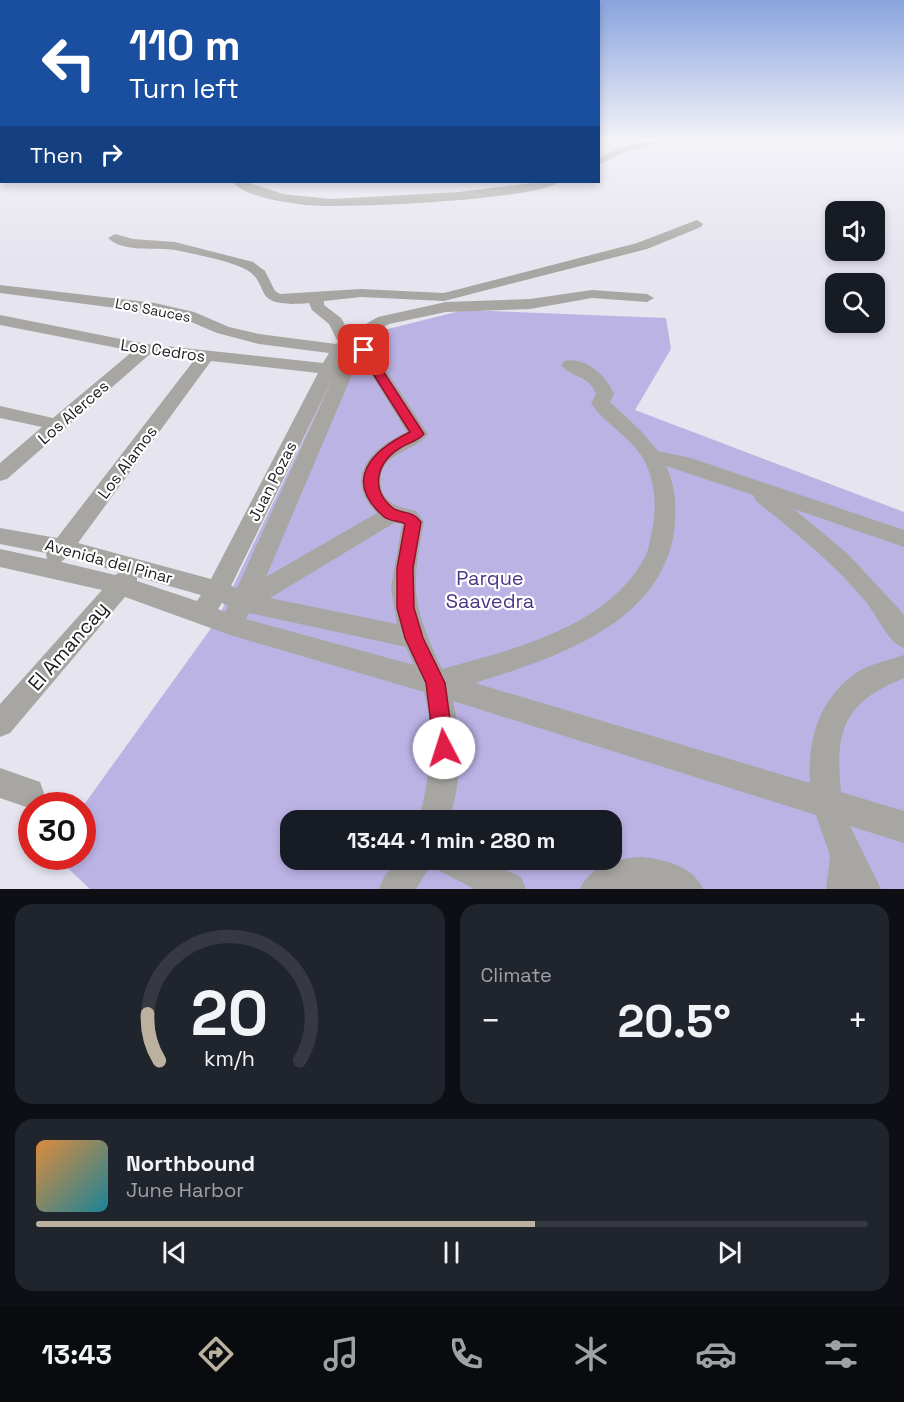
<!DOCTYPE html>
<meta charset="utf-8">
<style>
:root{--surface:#171b24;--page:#20242c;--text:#f1f3f6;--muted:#9ea1a6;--line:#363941;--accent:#bbb19e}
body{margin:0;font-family:"Space Grotesk",sans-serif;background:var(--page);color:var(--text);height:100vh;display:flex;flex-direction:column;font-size:22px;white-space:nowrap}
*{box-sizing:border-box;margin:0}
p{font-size:20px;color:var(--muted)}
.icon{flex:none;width:33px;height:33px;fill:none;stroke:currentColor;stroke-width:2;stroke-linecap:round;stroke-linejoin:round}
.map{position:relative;height:889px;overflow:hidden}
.details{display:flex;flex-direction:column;gap:15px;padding:15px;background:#0d0f14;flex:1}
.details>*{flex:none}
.top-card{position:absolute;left:0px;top:0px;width:600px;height:183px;box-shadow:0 3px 9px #0003;background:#1a4fa0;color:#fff;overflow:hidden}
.controls{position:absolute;left:825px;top:201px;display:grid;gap:12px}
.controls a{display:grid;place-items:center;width:60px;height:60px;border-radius:12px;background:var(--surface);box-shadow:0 3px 9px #0003;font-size:30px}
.speed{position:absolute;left:18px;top:792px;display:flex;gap:12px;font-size:30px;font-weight:700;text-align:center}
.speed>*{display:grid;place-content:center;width:78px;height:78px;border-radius:50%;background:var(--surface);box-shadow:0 3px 9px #0003;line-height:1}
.speed .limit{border:9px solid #d22;background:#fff;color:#111}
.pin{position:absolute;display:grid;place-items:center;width:51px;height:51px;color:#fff;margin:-26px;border-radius:12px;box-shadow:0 3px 9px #0006}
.me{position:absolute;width:66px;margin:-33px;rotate:355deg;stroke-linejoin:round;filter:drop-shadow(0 0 4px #0008)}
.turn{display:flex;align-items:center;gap:21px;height:126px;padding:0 30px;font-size:27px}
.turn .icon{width:78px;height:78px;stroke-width:2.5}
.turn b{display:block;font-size:42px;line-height:51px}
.then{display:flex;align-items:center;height:57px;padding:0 30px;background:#0003;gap:12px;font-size:22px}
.big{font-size:45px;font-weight:600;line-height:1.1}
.details .widget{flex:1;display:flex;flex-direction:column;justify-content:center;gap:9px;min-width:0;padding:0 21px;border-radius:18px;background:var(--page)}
.details .dial{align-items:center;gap:0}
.dial svg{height:156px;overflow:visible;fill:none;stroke:var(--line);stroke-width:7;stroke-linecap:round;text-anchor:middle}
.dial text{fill:var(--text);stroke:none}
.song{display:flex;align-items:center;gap:18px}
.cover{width:72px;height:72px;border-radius:9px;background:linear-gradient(135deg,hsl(30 70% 55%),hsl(190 70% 35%))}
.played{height:6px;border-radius:3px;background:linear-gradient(90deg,var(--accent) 60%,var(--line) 60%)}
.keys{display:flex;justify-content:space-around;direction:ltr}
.heat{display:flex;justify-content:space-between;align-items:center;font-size:33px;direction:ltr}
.details .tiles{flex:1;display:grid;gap:15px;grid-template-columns:1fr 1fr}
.widget:last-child{grid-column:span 2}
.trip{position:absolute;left:280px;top:810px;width:342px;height:60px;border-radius:18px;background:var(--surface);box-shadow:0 3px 9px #0003;font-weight:600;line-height:60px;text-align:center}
.tab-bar{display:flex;height:96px;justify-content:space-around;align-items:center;background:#090b0e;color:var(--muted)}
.tab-bar .icon{width:42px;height:42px}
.tab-bar .selected{color:var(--accent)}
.tab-bar b{font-size:27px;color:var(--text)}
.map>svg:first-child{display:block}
.green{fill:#bcb3e5;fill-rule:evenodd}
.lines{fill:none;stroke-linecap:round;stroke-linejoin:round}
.minor{fill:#a8a6a2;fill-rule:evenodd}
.route{fill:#e11d48;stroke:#92132f;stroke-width:1.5}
.labels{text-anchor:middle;stroke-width:4.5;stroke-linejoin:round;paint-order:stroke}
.far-street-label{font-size:14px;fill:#202024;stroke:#fff}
.street-label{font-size:16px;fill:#202024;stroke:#fff}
.near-park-label{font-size:20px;fill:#4d3784;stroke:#fff}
.near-street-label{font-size:20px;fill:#202024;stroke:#fff}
</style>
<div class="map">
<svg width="904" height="889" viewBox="0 0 904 889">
<rect width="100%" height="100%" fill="#e5e4ef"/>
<path class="green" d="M464 310 666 318 671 349 635 410 904 512V889H90L56 857 82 856 83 806 217 620 352 338ZM291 820H612V860H291Z"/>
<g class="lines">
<g class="minor">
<path d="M660 139H678L628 151 598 165V158L621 147Z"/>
<path d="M0 152H2L0 159Z"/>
<path d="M232 182H246L283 194 331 199 459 192 541 182H559C538 200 341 209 305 205 283 202 249 198 232 182Z"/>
<path d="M697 220 703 224 701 227 647 249 444 301 361 297 324 301V305L341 318 350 333 378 317 446 302 530 299 592 290 647 294 654 298 647 302 592 298 530 309 446 312 389 324 357 343 370 346 428 434C415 453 376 452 381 486 384 505 401 507 416 511L424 522C410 591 413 606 442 669 513 649 607 628 645 557 649 550 650 539 652 531 657 509 655 484 646 464 634 438 606 426 591 403L596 394C589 375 572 378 561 365L564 361C585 356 607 376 614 394L610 402 640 430 658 451 691 458 904 530V547L794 509 848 554 899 609 904 616V648C887 642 878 616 866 602 834 563 794 532 756 501L753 495 666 466C677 489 677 513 673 538 655 627 551 659 475 683L810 783C807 740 819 699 856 673 869 664 889 660 904 655V678C843 703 835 730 841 792L904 811V843L850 826 881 889H826L830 856 816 815 453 701C462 740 462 782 449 820H419C429 779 436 734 424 692L230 635 125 597 10 733 0 737V704L102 590 0 567V549L47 559 46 553 0 544V528L57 538 195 359 150 354 7 479 0 481V463L42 427 0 418V406L53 418 133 351 0 325V315L146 344 323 363 329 353 259 344 217 333 184 319 155 313 0 293V285L155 303 194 312 229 327 259 334 336 344 338 342 329 324 312 310 309 303C245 309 275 283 243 268 226 260 194 254 175 250 156 247 123 253 108 238L115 234 133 239 175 242 253 262 265 271 275 291 280 294 361 289 444 293 637 243ZM360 356 407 432C371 447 342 479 377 513L266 577ZM211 361 318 373 211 579 78 543ZM333 378 237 588 231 586ZM394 523 402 524 391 588 397 624 270 598ZM67 557 120 572 115 575 61 562ZM137 577 201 595 197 601 137 581ZM222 603 228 606 225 612 218 609ZM249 613 406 647 414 665 246 619Z"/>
<path d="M0 768 40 782 44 793 40 804 29 808 0 798Z"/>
<path d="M641 857C664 859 693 866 703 889H580C590 866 617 858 641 857Z"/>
<path d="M398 860H434L416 889H379L384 877Z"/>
<path d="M435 860H485L521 877 526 889H474L440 871Z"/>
</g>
</g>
<linearGradient id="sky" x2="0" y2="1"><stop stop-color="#89a4de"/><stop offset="0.53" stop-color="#f3f3f8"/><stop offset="1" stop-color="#f3f3f8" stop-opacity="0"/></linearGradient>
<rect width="904" height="263" fill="url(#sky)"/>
<path class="route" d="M360 348H368L424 434C418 441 408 443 400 448 376 463 370 490 393 508 403 515 413 510 421 522L413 568 414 608 423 638 445 683 454 748 451 755 444 758 437 755 434 748 426 683 405 638 397 608V568L405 524C399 520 389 522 383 516 343 480 371 451 410 432L358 350Z"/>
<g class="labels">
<g class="far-street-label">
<text transform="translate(153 310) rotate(11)" y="5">Los Sauces</text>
</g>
<g class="street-label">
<text transform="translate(163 350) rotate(8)" y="6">Los Cedros</text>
<text transform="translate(73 412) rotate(-41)" y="6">Los Alerces</text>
<text transform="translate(127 462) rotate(-53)" y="6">Los Alamos</text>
<text transform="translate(272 481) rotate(-63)" y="6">Juan Pozas</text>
<text transform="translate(109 561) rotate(15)" y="6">Avenida del Pinar</text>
</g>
<g class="near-park-label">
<text x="490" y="585">Parque<tspan x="490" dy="23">Saavedra</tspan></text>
</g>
<g class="near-street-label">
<text transform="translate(68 646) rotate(-49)" y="7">El Amancay</text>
</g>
</g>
</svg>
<div class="controls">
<a><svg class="icon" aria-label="sound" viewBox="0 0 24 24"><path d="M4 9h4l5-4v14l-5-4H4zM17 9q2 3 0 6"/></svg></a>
<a><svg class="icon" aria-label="search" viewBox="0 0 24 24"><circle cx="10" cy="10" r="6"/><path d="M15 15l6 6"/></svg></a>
</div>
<div class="speed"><div class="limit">30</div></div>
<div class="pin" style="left:364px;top:350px;background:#d93025"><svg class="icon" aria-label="arrive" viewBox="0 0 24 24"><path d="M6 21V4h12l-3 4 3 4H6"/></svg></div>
<svg class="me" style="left:444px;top:748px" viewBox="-20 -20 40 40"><circle r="19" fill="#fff"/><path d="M0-13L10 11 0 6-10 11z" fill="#e11d48"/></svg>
<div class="trip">13:44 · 1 min · 280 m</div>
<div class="top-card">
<div class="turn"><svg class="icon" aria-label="left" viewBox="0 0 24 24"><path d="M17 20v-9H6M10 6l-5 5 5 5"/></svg><div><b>110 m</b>Turn left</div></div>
<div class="then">Then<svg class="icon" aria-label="right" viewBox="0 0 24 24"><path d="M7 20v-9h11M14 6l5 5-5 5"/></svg></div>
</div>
</div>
<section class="details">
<div class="tiles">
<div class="widget dial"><svg viewBox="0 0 100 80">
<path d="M14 69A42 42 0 1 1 86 69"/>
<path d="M14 69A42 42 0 0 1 8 45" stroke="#bbb19e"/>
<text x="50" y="56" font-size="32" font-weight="700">20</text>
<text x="50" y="72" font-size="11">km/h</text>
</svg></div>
<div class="widget"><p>Climate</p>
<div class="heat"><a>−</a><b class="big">20.5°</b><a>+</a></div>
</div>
<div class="widget">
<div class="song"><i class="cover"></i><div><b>Northbound</b><p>June Harbor</p></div></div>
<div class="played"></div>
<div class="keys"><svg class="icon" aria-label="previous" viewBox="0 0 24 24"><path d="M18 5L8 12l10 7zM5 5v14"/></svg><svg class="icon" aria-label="pause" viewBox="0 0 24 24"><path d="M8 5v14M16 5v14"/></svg><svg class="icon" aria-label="next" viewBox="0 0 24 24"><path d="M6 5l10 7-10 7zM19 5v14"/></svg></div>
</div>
</div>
</section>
<nav class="tab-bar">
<b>13:43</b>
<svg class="icon selected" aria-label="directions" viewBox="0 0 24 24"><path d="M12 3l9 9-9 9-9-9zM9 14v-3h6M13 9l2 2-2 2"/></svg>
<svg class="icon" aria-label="music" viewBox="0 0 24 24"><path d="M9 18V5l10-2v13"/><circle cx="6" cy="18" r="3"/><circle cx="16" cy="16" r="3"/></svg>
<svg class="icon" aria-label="phone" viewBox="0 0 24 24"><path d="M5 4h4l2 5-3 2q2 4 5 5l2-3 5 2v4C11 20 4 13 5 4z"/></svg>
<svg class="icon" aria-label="climate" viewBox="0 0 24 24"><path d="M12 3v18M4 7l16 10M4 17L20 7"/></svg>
<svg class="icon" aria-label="car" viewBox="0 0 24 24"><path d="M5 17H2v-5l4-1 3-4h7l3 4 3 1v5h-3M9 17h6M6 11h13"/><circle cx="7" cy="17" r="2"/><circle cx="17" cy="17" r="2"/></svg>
<svg class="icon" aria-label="filters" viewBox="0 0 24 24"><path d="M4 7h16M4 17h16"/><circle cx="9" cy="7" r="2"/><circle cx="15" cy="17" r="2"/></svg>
</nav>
